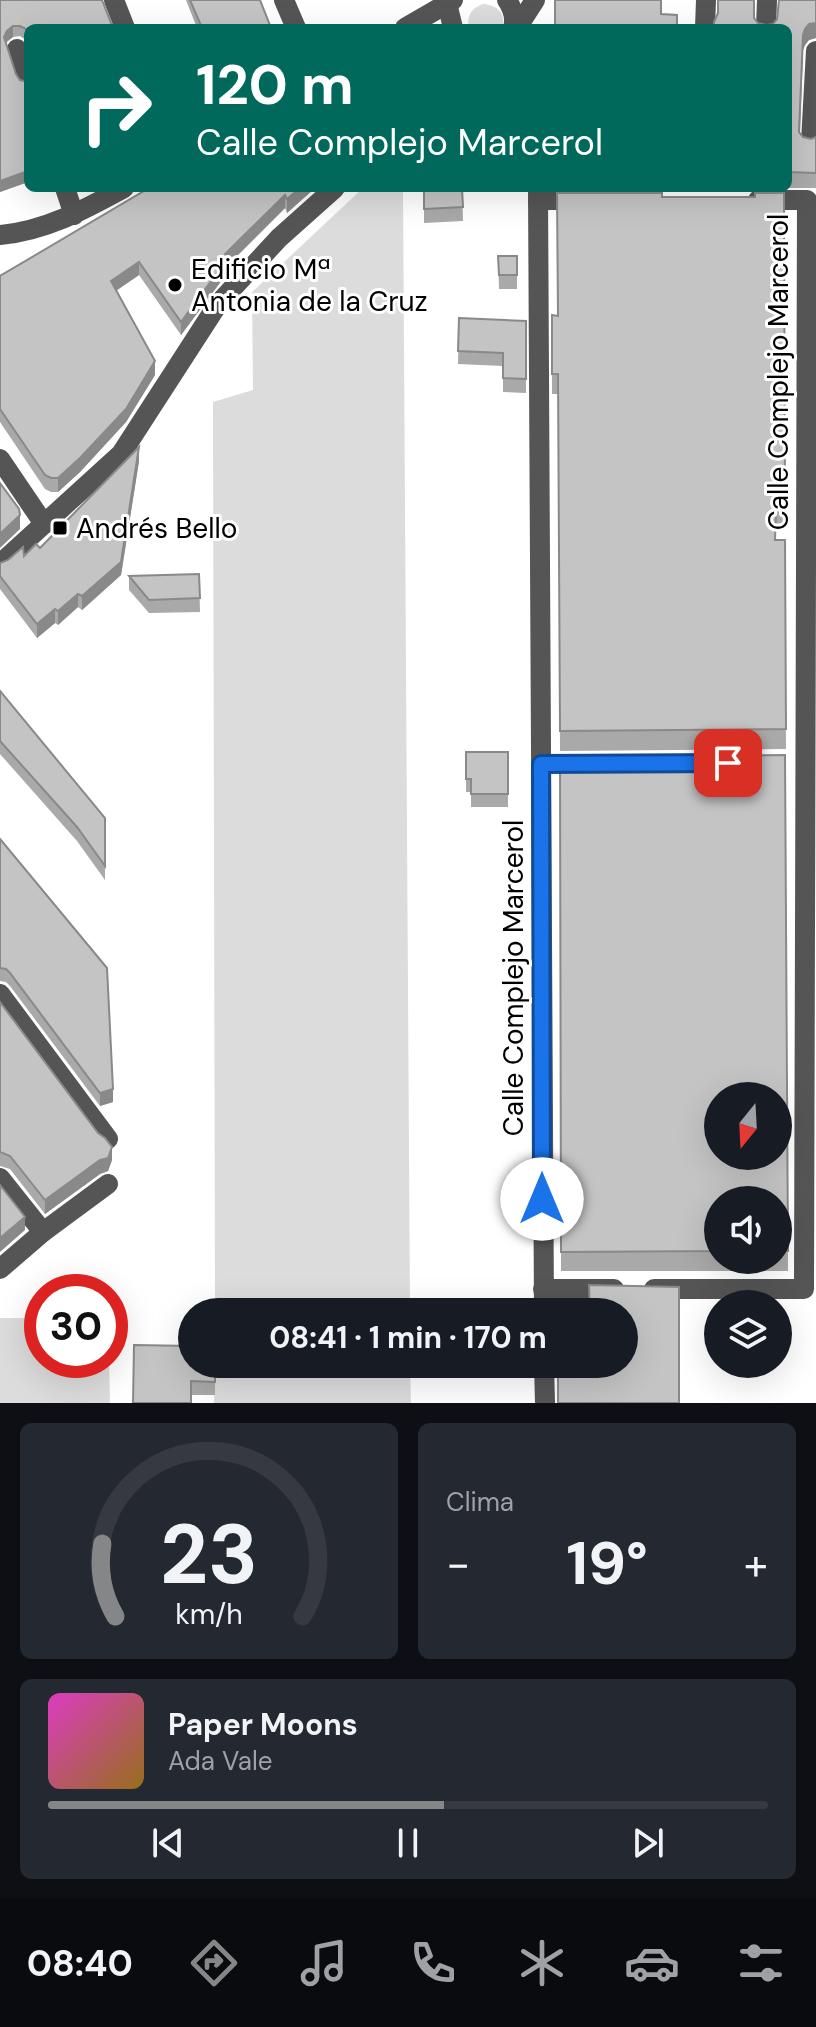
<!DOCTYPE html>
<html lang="es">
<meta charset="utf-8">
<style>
:root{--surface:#171b24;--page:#242831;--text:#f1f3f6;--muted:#9ea1a6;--line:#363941;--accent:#858687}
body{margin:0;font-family:"DM Sans",sans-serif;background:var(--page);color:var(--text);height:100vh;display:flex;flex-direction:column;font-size:30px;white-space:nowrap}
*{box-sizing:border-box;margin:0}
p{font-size:26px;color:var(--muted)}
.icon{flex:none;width:44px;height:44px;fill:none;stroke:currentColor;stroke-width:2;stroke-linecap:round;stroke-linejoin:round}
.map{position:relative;height:1403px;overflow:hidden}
.details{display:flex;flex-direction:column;gap:20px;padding:20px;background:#0d0f14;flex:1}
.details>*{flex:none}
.hud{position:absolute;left:24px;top:24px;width:768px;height:168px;border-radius:12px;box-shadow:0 8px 32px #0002;background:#00695c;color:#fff;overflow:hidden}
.needle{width:52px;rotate:198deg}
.tools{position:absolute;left:704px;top:1082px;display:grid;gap:16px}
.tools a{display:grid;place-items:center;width:88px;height:88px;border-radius:50%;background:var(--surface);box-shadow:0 8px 32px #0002;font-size:40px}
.speed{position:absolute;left:24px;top:1274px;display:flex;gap:16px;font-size:40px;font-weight:700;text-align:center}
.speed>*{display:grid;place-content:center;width:104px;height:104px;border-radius:50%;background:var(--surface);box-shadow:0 8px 32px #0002;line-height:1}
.speed .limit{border:12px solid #d22;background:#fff;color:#111}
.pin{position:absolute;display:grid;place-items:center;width:68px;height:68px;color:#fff;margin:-34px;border-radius:16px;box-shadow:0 4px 12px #0006}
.me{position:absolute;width:88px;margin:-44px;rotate:0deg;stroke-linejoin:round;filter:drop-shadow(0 0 6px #0008)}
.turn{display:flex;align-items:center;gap:28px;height:168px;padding:0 40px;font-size:36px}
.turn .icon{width:104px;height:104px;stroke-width:2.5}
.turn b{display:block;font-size:56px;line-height:68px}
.big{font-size:60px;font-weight:700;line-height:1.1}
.details .card{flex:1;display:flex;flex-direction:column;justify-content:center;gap:12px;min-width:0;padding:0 28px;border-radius:12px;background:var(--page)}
.details .dial{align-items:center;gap:0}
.dial svg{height:208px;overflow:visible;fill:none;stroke:var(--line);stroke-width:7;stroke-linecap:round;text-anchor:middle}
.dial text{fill:var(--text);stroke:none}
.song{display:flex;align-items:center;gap:24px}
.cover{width:96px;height:96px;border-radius:12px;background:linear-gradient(135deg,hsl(310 70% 55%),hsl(40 70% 35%))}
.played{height:8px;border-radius:4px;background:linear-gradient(90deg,var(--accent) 55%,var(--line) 55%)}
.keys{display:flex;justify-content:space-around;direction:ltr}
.heat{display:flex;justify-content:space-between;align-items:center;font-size:44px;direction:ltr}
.details .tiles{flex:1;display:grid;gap:20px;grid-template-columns:1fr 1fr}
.card:last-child{grid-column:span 2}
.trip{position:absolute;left:178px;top:1298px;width:460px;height:80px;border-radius:40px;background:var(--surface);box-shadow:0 8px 32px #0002;font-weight:700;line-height:80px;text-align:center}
.tab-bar{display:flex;height:128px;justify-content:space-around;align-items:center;background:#090b0e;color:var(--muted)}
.tab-bar .icon{width:56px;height:56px}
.tab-bar .on{color:var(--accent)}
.tab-bar b{font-size:36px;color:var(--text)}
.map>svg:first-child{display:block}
.green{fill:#dcdcdc}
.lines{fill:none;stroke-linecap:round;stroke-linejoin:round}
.minor{stroke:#555;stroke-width:20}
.wall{fill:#a9a9a9;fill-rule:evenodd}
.shaded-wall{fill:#898989}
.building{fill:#c4c4c4;stroke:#898989;stroke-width:2;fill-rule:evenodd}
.route-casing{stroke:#114b97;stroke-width:20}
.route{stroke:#1a73e8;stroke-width:14}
.poi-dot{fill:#000;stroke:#fff;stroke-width:3}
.labels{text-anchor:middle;stroke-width:6;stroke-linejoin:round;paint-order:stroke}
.poi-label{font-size:28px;fill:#000;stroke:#fff;text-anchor:start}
.street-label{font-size:28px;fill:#000;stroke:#fff}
</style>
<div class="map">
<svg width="816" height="1403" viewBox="0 0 816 1403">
<rect width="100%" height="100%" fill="#fff"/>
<g class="green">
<path d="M483 4C498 5 506 14 502 28H469C466 15 472 8 483 4Z"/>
<path d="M363 188H403L410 1312H215L213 402 253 390 252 292Z"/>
<path d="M0 1318H42V1360H109L110 1403H0Z"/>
<path d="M215 1364H410L411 1403H214Z"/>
</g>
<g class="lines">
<g class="minor">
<path d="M114 0 125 28"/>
<path d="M284 0 296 28"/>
<path d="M507 0C513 9 516 18 513 28"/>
<path d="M447 3 453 28"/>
<path d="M405 28 453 0"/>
<path d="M517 28 535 0"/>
<path d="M705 28 706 0"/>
<path d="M766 28 767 0"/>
<path d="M17 49 28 80"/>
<path d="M811 142 816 51"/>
<path d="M65 188 74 215"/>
<path d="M538 188 544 1312"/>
<path d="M538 200H582"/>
<path d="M0 235C45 231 84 210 124 188"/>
<path d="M0 459 44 524"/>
<path d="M0 564 121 454 218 304 279 238 335 188"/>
<path d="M0 994 108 1139"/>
<path d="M0 1178 43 1232"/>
<path d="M0 1269 43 1232 108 1184"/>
<path d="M543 1289H614"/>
<path d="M654 1289H804L807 200H758"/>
<path d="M544 1364 545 1403"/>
</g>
</g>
<g class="wall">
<path d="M0 0 28 28V45L26 40 20 36 13 37 6 43 28 182 0 192Z"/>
<path d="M186 0H260L271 28H197Z"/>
<path d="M816 0V38L809 40 805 45 803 50 800 132 803 137 811 139 816 137V188H788V28H714L718 13 754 18 758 23 766 25 773 24Z"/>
<path d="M149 188H315L287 213 285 208 228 265V272L181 335 139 275 116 291 155 375 126 422 80 472 58 492H51L45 489 0 422V276Z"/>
<path d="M424 188H462L463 221 424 223Z"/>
<path d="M784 193 785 529H776V540H785L786 749 560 751 558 394H552V315L558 316 662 197H755Z"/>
<path d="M498 256H517V289H499Z"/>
<path d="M459 318 526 321V393L503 392V366L458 364Z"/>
<path d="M139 461 121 575 82 610 78 607 58 625 55 623 37 638 0 589V563L24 556 40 548Z"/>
<path d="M199 574 200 612 149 613 129 590V576Z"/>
<path d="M0 691 105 818V880L77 841 0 754Z"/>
<path d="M466 752H508V807H471V792H466Z"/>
<path d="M785 755 788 1271H561L560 757ZM718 1200H778V1260H718Z"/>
<path d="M0 839 113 1102 100 1106 10 986 6 982 0 981Z"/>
<path d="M0 1002 112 1160 108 1171 100 1174 45 1214 10 1169 0 1166Z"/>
<path d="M215 1364V1395H191L133 1403Z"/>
</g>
<g class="shaded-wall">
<path d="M816 23V38L809 40 805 45 803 50 799 147 803 35 805 29 809 24Z"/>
<path d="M13 26V37L7 41 4 47V37L7 31Z"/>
<path d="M28 171V182L0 192V181Z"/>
<path d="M300 188H315L287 213V199Z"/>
<path d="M285 195V208L228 265V272L181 335V322L225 254Z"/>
<path d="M139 262V275L111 294V281Z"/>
<path d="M155 361V375L126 422 80 472 58 492V478Z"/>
<path d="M139 447V461L121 575 82 610V596Z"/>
<path d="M20 515V529L0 548V534Z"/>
<path d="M78 594V607L58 625V611Z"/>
<path d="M55 609V623L37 638V624Z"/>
<path d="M113 1089V1102L100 1106V1093Z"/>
<path d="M112 1147V1160L108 1171 100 1174 45 1214V1200Z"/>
<path d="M25 1217V1230L0 1252V1238Z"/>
</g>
<g class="building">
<path d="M0 0H102L113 28H28V34L26 29 20 26H13L7 31 4 37 16 74 20 80 28 82V171L0 181Z"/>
<path d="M190 0H260L271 28H202Z"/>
<path d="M555 0H661V14L677 15V28H555Z"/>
<path d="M718 0H754V18L758 23 766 25 773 24 777 19 779 0H816V23L809 24 805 29 803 35 799 132 803 137 811 139 816 137V173L788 172V28H714V22L718 13Z"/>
<path d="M149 188H300L287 199 285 195 225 254 228 258 181 322 139 262 111 281 155 361 126 409 80 458 58 478H51L45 475 0 409V276Z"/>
<path d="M424 188H462L463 207 424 209Z"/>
<path d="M557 193H662V197H755V193H784L785 510H776L775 540H785L786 729 560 731 558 374H552V315L558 316Z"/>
<path d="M498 256H517V275H499Z"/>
<path d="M459 318 526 321V379L503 378V353L458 351Z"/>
<path d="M139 447 121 562 82 596 78 594 58 611 55 609 37 624 0 576V563L8 560 23 547 24 556 36 544 40 548Z"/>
<path d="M0 483 19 509 20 515 0 534Z"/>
<path d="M199 574 200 598 149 600 129 576Z"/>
<path d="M0 691 105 818V866L77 827 0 741Z"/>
<path d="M466 752H508V794H471V779H466Z"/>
<path d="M785 755 788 1251H778V1200H718V1251L561 1252 560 757ZM718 1096H778V1156H718Z"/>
<path d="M0 839 107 968 113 1089 100 1093 10 973 6 969 0 968Z"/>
<path d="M0 1002 98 1133 105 1138 112 1147 108 1158 100 1160 45 1200 10 1156 0 1152Z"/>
<path d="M0 1185 25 1217 0 1238Z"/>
<path d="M589 1285 679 1287V1403H558V1364H624V1312H590Z"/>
<path d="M134 1345 192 1346V1364H215V1382L191 1381V1403H133Z"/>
</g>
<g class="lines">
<g class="route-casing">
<path id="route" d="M542 1199 541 764 728 763"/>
</g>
<use href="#route" class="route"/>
</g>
<g class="poi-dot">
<circle cx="175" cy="285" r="8"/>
<rect x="52" y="520" width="16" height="16" rx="4"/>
</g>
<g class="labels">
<g class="poi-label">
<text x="191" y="279">Edificio Mª<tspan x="191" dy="32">Antonia de la Cruz</tspan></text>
<text x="76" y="538">Andrés Bello</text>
</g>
<g class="street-label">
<text transform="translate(778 372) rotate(-90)" y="10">Calle Complejo Marcerol</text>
<text transform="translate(513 978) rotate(-90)" y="10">Calle Complejo Marcerol</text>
</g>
</g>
</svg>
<div class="tools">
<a><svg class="needle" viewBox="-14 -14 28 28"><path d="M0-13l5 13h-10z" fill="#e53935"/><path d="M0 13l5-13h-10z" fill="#9ea1a6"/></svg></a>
<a><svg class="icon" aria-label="sound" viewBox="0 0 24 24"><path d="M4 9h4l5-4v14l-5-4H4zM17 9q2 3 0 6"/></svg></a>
<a><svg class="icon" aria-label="layers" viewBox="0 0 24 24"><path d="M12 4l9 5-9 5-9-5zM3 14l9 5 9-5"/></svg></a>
</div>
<div class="speed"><div class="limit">30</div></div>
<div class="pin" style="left:728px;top:763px;background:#d93025"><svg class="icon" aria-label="arrive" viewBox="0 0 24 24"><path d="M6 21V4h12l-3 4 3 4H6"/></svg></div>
<svg class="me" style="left:542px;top:1199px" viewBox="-20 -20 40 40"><circle r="19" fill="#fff"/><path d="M0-13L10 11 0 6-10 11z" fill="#1a73e8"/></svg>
<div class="trip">08:41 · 1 min · 170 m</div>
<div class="hud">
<div class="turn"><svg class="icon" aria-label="right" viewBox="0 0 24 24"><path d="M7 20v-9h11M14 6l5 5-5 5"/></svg><div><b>120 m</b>Calle Complejo Marcerol</div></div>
</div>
</div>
<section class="details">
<div class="tiles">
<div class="card dial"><svg viewBox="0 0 100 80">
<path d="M14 69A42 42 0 1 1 86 69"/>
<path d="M14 69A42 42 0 0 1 9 41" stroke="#858687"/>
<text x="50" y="56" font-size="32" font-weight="700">23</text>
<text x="50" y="72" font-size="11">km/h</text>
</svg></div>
<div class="card"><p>Clima</p>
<div class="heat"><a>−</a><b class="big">19°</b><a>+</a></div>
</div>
<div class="card">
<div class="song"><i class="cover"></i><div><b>Paper Moons</b><p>Ada Vale</p></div></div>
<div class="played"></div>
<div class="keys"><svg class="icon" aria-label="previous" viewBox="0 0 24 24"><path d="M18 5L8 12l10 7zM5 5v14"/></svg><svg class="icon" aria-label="pause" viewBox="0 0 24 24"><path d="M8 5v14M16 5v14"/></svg><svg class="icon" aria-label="next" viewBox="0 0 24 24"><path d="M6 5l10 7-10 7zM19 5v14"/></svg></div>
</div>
</div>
</section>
<nav class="tab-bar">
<b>08:40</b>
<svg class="icon on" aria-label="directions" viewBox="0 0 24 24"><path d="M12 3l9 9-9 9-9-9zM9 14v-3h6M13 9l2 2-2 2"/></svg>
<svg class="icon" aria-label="music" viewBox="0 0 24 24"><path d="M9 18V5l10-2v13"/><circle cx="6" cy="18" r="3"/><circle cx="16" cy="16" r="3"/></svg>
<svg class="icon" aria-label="phone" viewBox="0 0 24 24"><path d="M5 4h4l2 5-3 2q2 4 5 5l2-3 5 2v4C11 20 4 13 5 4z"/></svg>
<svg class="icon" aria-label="climate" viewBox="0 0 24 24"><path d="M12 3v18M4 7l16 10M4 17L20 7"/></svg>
<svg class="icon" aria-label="car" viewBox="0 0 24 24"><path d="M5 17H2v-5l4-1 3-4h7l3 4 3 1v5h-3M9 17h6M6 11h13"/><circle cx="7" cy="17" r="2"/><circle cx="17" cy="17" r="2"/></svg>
<svg class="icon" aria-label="filters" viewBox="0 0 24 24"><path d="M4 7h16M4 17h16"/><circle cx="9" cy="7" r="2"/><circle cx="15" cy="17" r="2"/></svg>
</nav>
